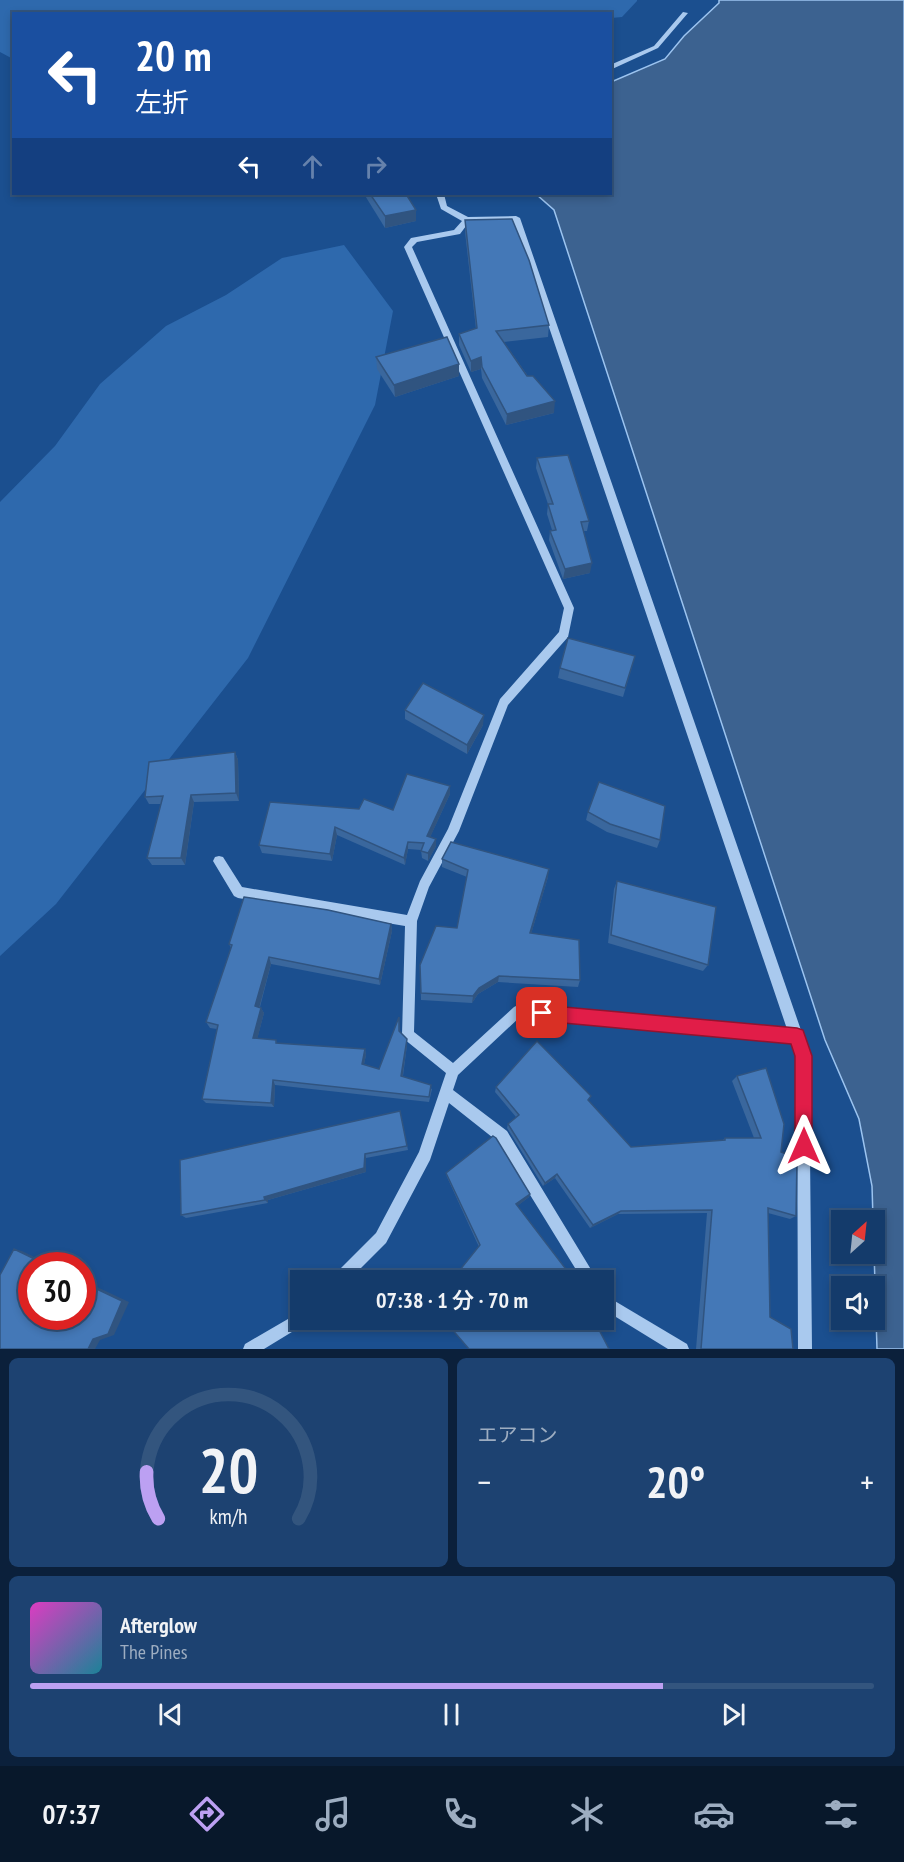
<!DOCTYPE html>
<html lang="ja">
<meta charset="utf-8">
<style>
:root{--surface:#143b6b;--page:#1d4271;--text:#f1f3f6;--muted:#9dadc1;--line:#33557e;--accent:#bca0f2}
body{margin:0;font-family:"PT Sans Narrow","Noto Sans JP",sans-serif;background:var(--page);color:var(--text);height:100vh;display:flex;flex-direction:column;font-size:22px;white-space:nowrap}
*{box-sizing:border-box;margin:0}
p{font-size:20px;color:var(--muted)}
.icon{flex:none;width:33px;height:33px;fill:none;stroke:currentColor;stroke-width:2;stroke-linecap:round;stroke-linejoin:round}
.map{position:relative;height:1349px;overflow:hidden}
.panel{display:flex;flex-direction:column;gap:9px;padding:9px;background:#0b203b;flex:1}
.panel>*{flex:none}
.top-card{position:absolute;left:12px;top:12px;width:600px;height:183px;border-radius:0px;box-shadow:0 3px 9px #0003,0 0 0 2px var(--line);background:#1a4fa0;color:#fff;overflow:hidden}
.needle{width:39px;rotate:27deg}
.controls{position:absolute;left:831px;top:1210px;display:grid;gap:12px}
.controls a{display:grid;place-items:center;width:54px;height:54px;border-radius:0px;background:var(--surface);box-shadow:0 3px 9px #0003,0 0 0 2px var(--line);font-size:30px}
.speed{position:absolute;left:18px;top:1252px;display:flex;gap:12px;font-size:30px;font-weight:700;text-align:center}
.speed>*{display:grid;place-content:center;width:78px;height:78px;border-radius:50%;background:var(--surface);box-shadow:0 3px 9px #0003,0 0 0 2px var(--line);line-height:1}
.speed .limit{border:9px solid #d22;background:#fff;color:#111}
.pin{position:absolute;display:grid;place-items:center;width:51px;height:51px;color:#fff;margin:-26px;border-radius:12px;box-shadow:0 3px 9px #0006}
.me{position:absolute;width:66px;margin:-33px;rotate:0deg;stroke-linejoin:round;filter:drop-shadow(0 0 4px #0008)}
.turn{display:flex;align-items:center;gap:21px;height:126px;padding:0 24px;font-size:27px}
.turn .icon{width:78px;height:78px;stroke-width:2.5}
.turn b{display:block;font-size:42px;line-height:51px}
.lanes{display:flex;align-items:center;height:57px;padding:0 24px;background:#0003;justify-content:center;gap:30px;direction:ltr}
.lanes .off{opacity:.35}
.big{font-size:45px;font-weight:600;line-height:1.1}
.panel .card{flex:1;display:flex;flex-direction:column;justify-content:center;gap:9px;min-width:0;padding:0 21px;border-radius:9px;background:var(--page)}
.panel .dial{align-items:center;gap:0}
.dial svg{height:156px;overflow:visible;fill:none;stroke:var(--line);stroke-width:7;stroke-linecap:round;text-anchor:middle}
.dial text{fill:var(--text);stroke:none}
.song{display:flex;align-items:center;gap:18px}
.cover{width:72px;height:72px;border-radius:9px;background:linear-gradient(135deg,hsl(310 70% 55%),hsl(190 70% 35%))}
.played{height:6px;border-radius:3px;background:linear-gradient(90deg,var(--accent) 75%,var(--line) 75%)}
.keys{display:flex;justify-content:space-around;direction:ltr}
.heat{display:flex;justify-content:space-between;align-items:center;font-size:33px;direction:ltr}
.panel .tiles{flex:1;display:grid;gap:9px;grid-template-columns:1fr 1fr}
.card:last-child{grid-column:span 2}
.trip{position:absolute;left:290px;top:1270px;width:324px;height:60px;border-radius:0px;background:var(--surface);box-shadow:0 3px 9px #0003,0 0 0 2px var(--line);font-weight:600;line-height:60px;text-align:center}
.dock{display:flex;height:96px;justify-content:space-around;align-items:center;background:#08182b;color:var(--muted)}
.dock .icon{width:42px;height:42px}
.dock .active{color:var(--accent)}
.dock b{font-size:27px;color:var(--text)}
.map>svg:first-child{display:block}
.green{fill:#2e69ad}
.water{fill:#3c6290;stroke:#9cc4f0;stroke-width:1.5}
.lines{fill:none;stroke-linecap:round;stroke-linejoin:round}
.minor{fill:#a9c9ee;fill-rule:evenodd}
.wall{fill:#3a679d}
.shaded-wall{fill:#305480}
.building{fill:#4478b7;stroke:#305480;stroke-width:1.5}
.route{fill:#e11d48;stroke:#92132f;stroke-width:1.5}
</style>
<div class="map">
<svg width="904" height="1349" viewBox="0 0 904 1349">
<rect width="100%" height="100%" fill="#1b4f8f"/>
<g class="green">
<path d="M0 0H637V1L622 17 611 18 610 14H14L13 59 0 52Z"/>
<path d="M344 245 393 311 375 405 248 658 56 904 0 956V502L55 446 100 384 166 326 226 295 282 258Z"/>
</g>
<path class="water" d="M719 0H904V1349H877L872 1186 859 1119 825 1040 554 210 537 195 523 194H610L611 82 665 59 684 36 719 3Z"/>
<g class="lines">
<g class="minor">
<path d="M683 12 688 13 658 48 610 70V65L654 46Z"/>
<path d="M436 194H444L447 206 468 217 516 216 520 218 803 1036 809 1056 812 1349H798L797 1056 792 1042 520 1017 458 1075 453 1090 507 1131 598 1281H583L497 1141 449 1103 430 1160 386 1243 348 1281H331L333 1276 376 1233 419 1152 446 1073 404 1039 402 1035 405 926 238 898 234 896 213 861 215 857 219 856 223 857 242 887 407 915 420 881 448 829 500 699 559 632 564 608 404 247 411 238 454 230 462 221 441 209ZM513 221 787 1029 518 1005 514 1007 453 1063 414 1032 417 921 429 887 459 831 508 705 568 637 574 608 412 247 417 242 460 234 469 222Z"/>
<path d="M603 1294 687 1344 689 1349H668L603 1309Z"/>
<path d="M300 1312V1320H307L305 1324 264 1349H243L245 1344Z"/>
</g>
</g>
<g class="wall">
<path d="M364 194H406L416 221 385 228Z"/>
<path d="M465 220 549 325 548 337 504 342 554 413 506 425 482 378 481 369 471 372 459 345V334L476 329 465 232Z"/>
<path d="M376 357 459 364V376L395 397 377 369Z"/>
<path d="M537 458 589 521 587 531H583L590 573 563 579 549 540 550 531 552 530 547 514 548 504 536 468Z"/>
<path d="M635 656 623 697 558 678 560 668Z"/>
<path d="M405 710 483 725 467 754 405 719Z"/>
<path d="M235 752 238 760 239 801 194 802 185 865H152L147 858 161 804H149L145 797Z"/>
<path d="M450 786V794L430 837 436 839V846L428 861 422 858 421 850 408 849 405 865 337 835 332 861 262 853 259 845 359 809 393 810Z"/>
<path d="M588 812 660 840 657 848 607 832 586 820Z"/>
<path d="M442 859 548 877 531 934 580 980 578 987 498 982 478 994 472 1003 421 1000 420 965 457 928 467 877 442 867Z"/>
<path d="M617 881 708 965 703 971 608 943 614 889Z"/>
<path d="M391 924 392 931 380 985 271 964 260 1007 264 1013 257 1039 276 1040 277 1043 365 1049 366 1055 364 1064 379 1069 399 1017 400 1032 407 1039V1045L403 1076 432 1089 429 1102 275 1085 274 1107 206 1103 202 1099 217 1029 210 1028 206 1022 231 948 229 944Z"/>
<path d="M737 1076 781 1152 796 1216 790 1219 768 1213 770 1317 793 1349H696L707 1213 618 1214 590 1228 555 1178 543 1186 507 1128 508 1124 516 1117 495 1092 496 1087 588 1101 631 1147 723 1140 725 1138H754L732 1081Z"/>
<path d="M400 1111 408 1150 366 1158V1172L268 1200V1203L186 1218 181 1215Z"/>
<path d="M446 1173 530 1194 529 1197 517 1206 479 1247 447 1177Z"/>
</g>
<g class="shaded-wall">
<path d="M416 210V221L385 228V216Z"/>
<path d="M481 357V369L471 372V361Z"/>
<path d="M459 364V376L395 397 394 385Z"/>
<path d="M555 401 554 413 506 425 507 414Z"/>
<path d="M592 563 590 573 563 579 565 569Z"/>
<path d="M484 715 483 725 467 754V745Z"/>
<path d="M235 752 238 760 239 801 236 793Z"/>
<path d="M450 786V794L427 844V836Z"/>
<path d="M191 795 194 802 185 865 181 858Z"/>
<path d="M335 827 337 835 332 861 330 854Z"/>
<path d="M436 839V846L428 861V853Z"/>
<path d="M408 842V849L405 865 404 858Z"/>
<path d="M549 869 548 877 529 941 530 933Z"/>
<path d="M391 924 392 931 380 985 379 979Z"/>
<path d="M269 957 271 964 258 1012 255 1006Z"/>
<path d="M499 976 498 982 478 994 472 1003 473 996 479 988Z"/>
<path d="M261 1008 264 1013 256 1044 253 1038Z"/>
<path d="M407 1039V1045L402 1080 401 1076Z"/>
<path d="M365 1049 366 1055 363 1069 362 1064Z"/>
<path d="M273 1080 275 1085 274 1107 271 1103Z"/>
<path d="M365 1154 366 1158V1172L268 1200V1203L265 1200 264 1197Z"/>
<path d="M557 1174 555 1178 543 1186 545 1183Z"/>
<path d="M530 1194 529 1197 515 1208 516 1204Z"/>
<path d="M621 1211 618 1214 590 1228 593 1225Z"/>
<path d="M14 1249 22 1251 53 1266H49Z"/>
<path d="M82 1280 129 1302 114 1335 100 1340 95 1349H88L93 1339Z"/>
</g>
<g class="building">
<path d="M370 194H406L416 210 385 216Z"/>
<path d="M512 219 529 260 549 325 496 331 527 376H533L555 401 507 414 482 367 481 357 471 361 459 334 477 328 465 220Z"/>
<path d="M447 337 459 364 394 385 376 357Z"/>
<path d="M568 455 589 521 581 522 592 563 565 569 550 531 556 530 548 504H553L537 458Z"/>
<path d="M568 638 635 656 625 688 560 668Z"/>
<path d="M423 683 484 715 467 745 405 710Z"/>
<path d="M235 752 236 793 191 795 181 858H147L163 796 145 797 149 762Z"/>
<path d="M407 774 450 786 427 836 436 839 428 853 421 851 424 843 408 842 404 858 335 827 330 854 259 845 270 802 359 809 364 799 393 810Z"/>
<path d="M599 782 665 806 660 840 610 824 588 812Z"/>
<path d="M451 842 549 869 530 933 579 940 580 980 499 976 479 988 473 996 421 993 420 965 436 926 457 928 468 870 442 859Z"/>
<path d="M617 881 716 907 708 965 611 935Z"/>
<path d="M244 897 328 910 391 924 379 979 269 957 255 1006 261 1008 253 1038 276 1040V1043L365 1049 362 1064 379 1069 399 1017V1031L407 1039 401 1076 431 1085 429 1097 273 1080 271 1103 202 1099 218 1025 206 1022 232 945 229 944Z"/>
<path d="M537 1041 591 1096 588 1100 631 1147 725 1140V1138H761L737 1076 766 1068 784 1124 781 1152 797 1158 796 1216 768 1208 770 1317 791 1329 793 1349H701L712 1210 621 1211 593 1225 557 1174 545 1183 508 1124 519 1115 496 1087Z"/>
<path d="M400 1111 407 1146 365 1154 364 1168 264 1197 265 1200 181 1215 180 1160Z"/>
<path d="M493 1136 496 1138 530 1194 516 1204 575 1281H451L480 1245 446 1173Z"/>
<path d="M14 1249 49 1266H32V1317H82V1282L122 1301 108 1334 93 1339 88 1349H0V1275Z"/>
<path d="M444 1320H594L609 1349H469Z"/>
</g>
<path class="route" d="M542 1005 797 1028 803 1030 812 1056V1146L810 1152 804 1155 798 1152 795 1146V1056L791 1044 542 1021 536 1018 534 1013 536 1007Z"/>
</svg>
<div class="controls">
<a><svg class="needle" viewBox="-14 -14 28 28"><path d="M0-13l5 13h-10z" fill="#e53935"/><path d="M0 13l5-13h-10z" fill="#9dadc1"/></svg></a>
<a><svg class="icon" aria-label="sound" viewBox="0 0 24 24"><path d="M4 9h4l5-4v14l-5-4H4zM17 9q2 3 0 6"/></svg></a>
</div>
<div class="speed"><div class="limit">30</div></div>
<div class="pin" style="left:542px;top:1013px;background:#d93025"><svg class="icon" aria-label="arrive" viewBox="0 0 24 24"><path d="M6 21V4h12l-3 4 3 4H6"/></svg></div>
<svg class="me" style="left:804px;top:1146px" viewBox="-20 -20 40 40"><path d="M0-17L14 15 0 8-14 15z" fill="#e11d48" stroke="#fff" stroke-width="4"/></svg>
<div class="trip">07:38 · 1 分 · 70 m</div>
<div class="top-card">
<div class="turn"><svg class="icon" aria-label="left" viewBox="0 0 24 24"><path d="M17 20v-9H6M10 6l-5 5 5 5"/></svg><div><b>20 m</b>左折</div></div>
<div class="lanes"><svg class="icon" aria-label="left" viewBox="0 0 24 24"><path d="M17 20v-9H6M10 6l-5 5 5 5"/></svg><svg class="icon off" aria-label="ahead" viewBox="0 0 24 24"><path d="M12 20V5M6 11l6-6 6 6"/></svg><svg class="icon off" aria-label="right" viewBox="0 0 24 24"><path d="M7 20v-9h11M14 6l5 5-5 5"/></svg></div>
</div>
</div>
<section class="panel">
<div class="tiles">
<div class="card dial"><svg viewBox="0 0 100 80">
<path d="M14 69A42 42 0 1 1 86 69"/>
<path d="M14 69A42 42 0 0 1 8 45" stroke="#bca0f2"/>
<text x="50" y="56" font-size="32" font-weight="700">20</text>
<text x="50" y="72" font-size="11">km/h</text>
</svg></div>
<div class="card"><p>エアコン</p>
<div class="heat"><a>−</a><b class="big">20°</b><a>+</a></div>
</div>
<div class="card">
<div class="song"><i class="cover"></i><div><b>Afterglow</b><p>The Pines</p></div></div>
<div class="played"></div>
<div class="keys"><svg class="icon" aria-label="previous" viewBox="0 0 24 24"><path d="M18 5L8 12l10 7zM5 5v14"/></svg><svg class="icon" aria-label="pause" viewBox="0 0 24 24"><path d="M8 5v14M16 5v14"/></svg><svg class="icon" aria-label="next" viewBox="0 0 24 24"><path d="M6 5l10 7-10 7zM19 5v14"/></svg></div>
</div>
</div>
</section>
<nav class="dock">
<b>07:37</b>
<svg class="icon active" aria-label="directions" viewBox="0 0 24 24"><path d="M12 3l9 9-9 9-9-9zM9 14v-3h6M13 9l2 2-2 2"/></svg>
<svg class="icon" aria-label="music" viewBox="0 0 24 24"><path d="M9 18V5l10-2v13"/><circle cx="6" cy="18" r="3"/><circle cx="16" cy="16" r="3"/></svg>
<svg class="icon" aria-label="phone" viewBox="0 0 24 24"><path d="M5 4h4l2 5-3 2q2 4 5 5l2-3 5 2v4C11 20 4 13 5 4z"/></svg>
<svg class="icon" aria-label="climate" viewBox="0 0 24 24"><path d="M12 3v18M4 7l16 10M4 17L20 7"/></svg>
<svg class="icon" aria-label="car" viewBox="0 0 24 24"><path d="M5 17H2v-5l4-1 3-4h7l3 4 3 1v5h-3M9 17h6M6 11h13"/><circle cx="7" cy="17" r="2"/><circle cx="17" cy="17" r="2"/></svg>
<svg class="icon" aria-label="filters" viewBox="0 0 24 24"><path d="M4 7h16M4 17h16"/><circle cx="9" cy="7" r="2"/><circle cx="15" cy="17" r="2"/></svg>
</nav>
